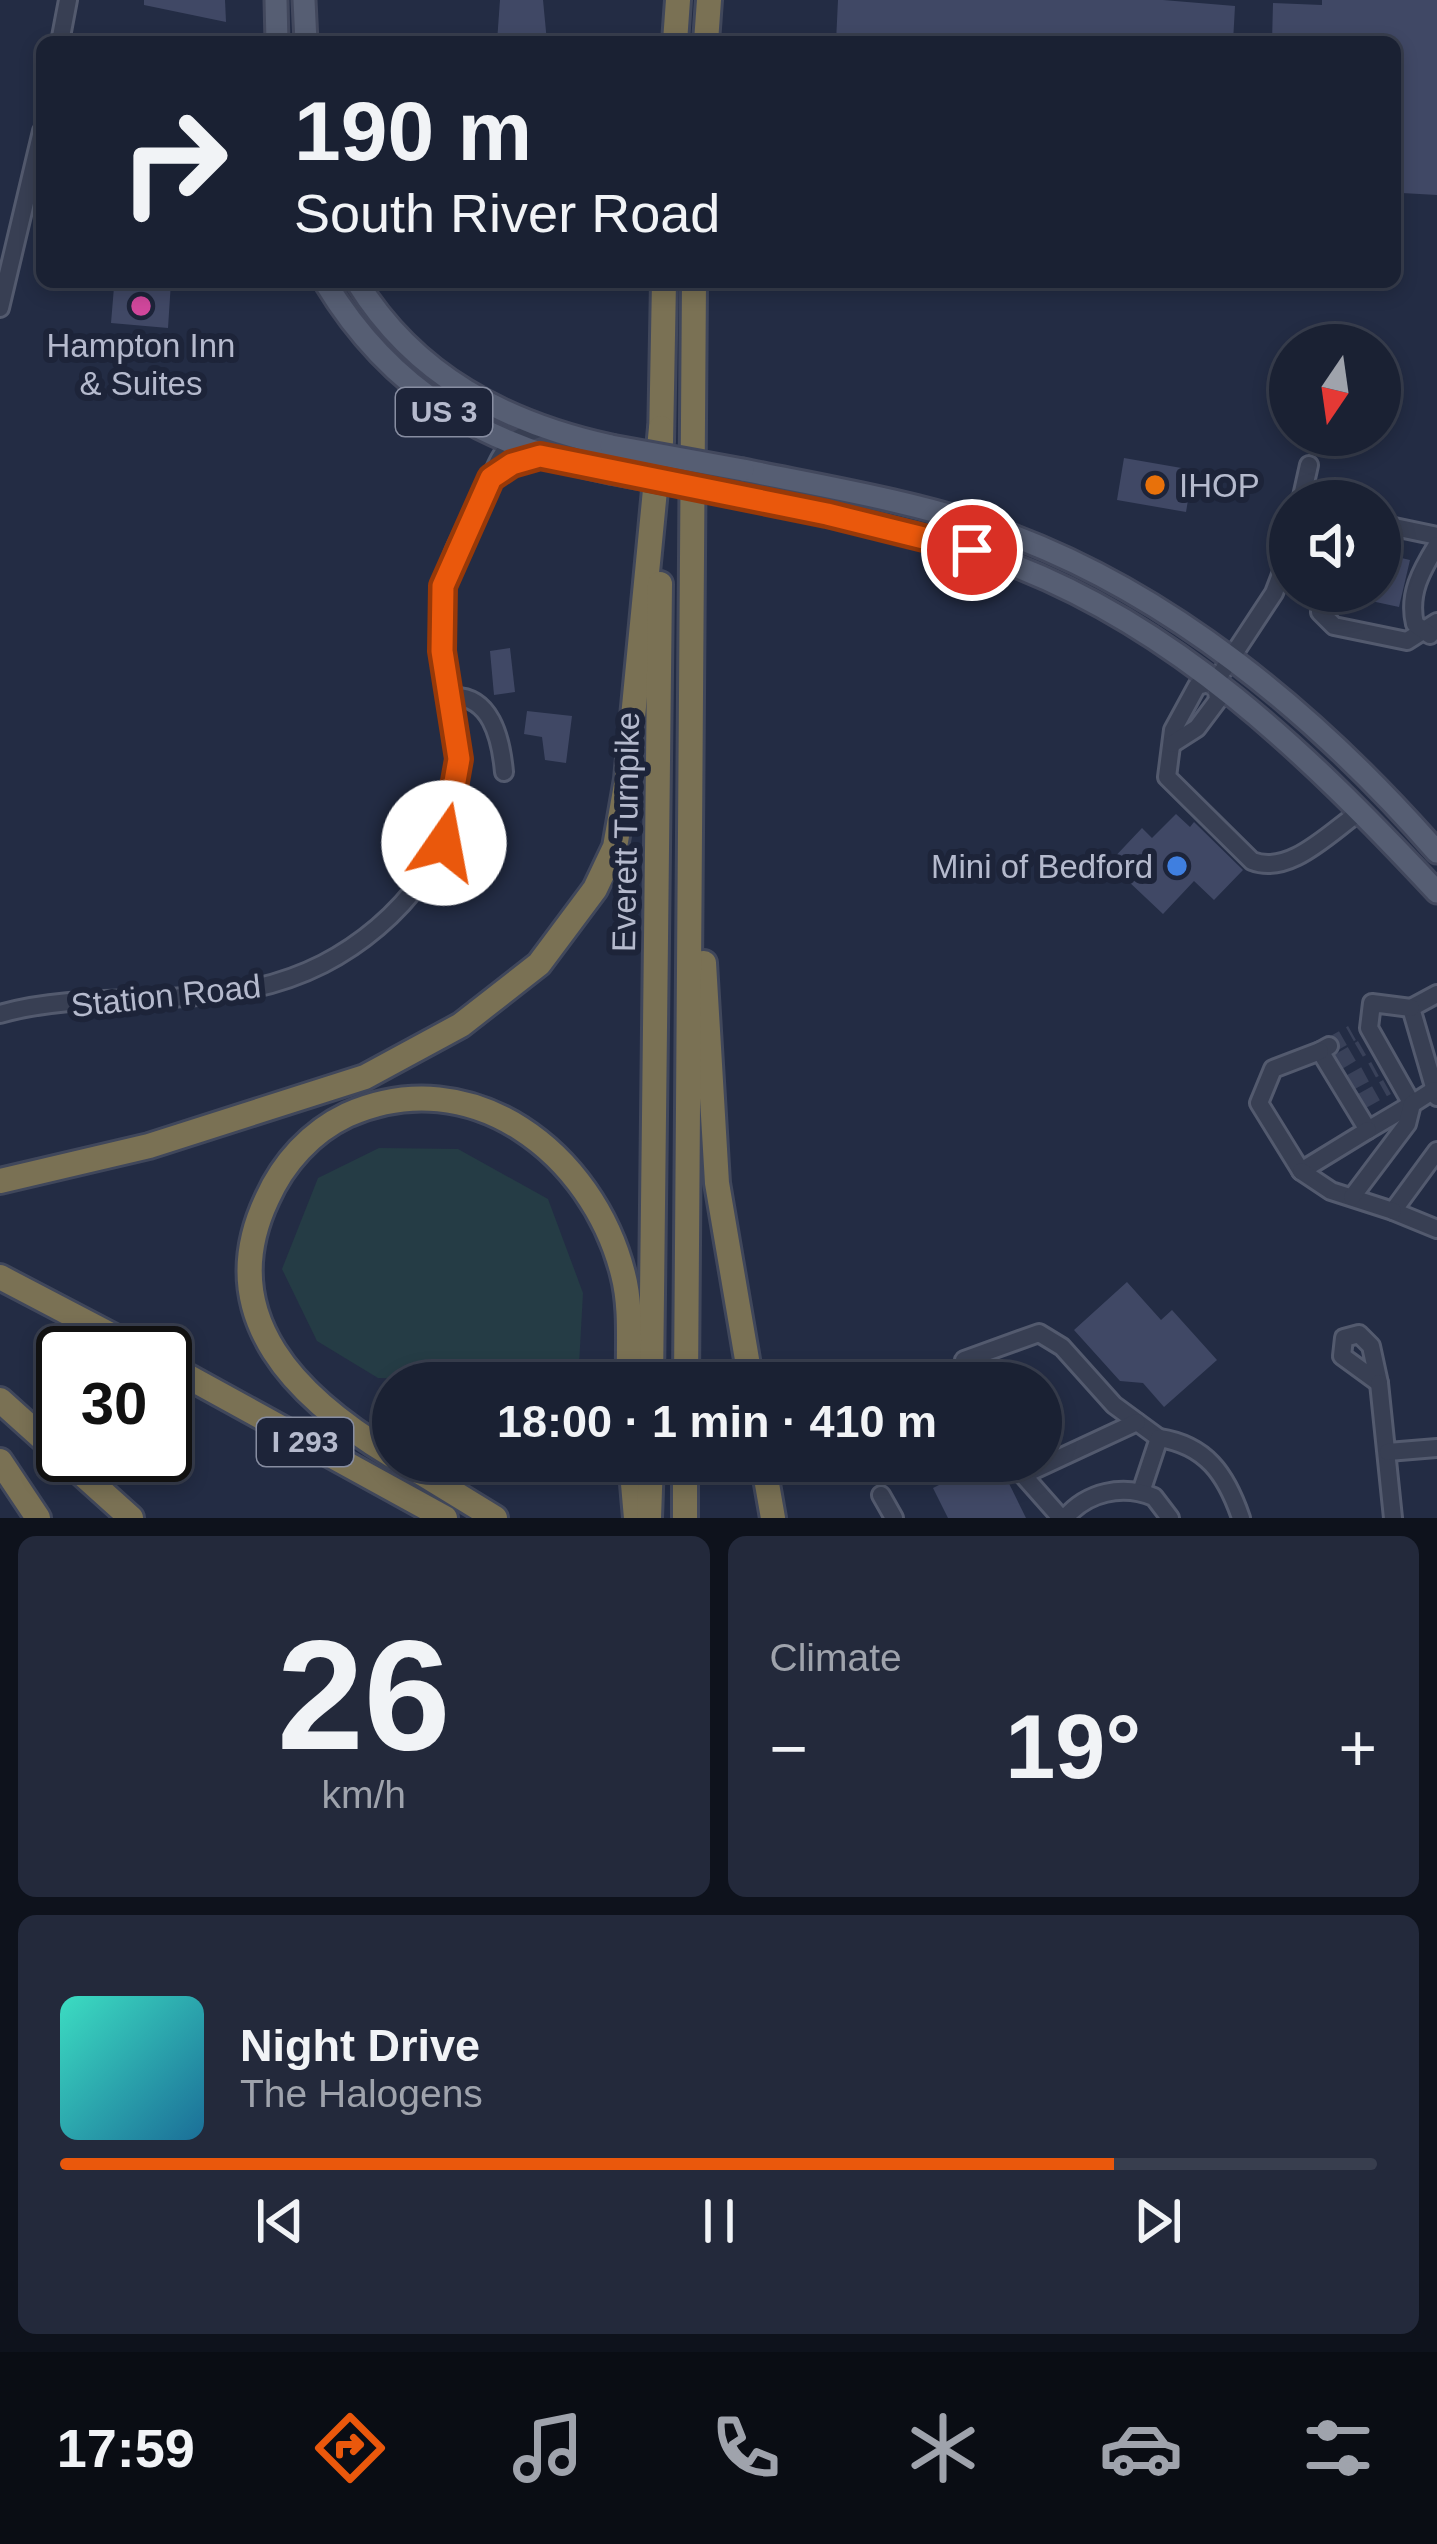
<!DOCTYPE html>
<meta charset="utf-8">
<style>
:root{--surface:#1a2133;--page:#23293b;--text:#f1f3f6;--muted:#9fa3ac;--line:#383e4e;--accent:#ea580c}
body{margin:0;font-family:Arial,sans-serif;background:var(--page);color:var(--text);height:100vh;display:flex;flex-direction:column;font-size:45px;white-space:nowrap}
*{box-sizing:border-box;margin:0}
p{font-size:39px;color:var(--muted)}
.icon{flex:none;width:66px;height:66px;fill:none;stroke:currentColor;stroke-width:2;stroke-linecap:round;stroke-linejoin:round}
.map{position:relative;height:1518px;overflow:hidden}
.sheet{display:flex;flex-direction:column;gap:18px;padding:18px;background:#0e121c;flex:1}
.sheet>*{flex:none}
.guide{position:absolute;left:36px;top:36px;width:1365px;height:252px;border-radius:18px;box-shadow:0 6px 18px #0003,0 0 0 3px var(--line);background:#1a2133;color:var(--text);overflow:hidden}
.needle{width:78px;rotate:193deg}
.tools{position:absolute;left:1269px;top:324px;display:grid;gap:24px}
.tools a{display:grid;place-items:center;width:132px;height:132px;border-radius:50%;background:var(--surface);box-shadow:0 6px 18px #0003,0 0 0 3px var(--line);font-size:60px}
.speed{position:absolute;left:36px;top:1326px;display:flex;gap:24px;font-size:60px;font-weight:700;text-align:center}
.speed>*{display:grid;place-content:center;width:156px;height:156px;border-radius:50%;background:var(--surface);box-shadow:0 6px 18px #0003,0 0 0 3px var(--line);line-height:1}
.speed .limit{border:6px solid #111;border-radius:18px;background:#fff;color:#111}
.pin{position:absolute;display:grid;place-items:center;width:102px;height:102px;color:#fff;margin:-51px;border:6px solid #fff;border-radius:50%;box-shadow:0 3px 12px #0007}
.me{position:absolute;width:132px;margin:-66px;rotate:12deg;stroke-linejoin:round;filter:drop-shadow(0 0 9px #0008)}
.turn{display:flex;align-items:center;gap:42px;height:252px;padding:0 60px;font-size:54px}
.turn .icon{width:156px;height:156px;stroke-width:2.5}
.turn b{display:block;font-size:84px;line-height:102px}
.big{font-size:90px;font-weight:600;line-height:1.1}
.sheet .tile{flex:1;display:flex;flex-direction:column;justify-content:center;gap:18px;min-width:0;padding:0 42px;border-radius:18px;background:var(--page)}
.sheet .dial{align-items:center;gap:0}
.dial b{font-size:156px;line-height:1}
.song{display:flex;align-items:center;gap:36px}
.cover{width:144px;height:144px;border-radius:18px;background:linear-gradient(135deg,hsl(170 70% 55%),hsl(200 70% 35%))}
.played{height:12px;border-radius:6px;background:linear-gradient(90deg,var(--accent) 80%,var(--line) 80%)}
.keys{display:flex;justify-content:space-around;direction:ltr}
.heat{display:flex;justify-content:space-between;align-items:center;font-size:66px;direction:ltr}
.sheet .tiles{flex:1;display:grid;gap:18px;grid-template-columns:1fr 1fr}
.tile:last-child{grid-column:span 2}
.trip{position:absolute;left:372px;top:1362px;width:690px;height:120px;border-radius:60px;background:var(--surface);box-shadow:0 6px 18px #0003,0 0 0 3px var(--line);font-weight:600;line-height:120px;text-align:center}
.tab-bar{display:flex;height:192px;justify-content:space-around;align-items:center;background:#0a0d14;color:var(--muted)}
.tab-bar .icon{width:84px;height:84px}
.tab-bar .on{color:var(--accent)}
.tab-bar b{font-size:54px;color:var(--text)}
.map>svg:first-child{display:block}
.green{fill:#253c45}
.building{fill:#404865}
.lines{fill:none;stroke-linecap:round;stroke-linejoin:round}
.minor-tunnel{stroke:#394159;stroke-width:16;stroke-dasharray:16 8;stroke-linecap:butt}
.minor-casing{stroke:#535a6e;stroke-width:22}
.major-casing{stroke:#42485d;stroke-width:27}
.highway-casing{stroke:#40475b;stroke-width:30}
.minor{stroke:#383f53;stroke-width:16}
.major{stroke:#565e73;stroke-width:21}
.highway{stroke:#7a7154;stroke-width:24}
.major-bridge-casing{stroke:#42485d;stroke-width:27;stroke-linecap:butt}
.major-bridge{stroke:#565e73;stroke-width:21}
.route-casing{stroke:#983908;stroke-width:30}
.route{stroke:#ea580c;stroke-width:21}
.hotel-dot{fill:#d1479c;stroke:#1d2439;stroke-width:4.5}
.food-dot{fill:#e8710a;stroke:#1d2439;stroke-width:4.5}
.shop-dot{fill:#3f7fe0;stroke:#1d2439;stroke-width:4.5}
.labels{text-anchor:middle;stroke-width:12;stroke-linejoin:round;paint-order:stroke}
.shield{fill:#1d2439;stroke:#878da1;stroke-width:3}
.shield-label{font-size:30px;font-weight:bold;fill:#b5bacd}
.poi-label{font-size:33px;fill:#b5bacd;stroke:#1d2439}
.street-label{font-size:33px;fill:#b5bacd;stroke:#1d2439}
</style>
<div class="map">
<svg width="1437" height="1518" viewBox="0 0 1437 1518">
<rect width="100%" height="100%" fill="#232c44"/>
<path class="green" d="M379 1148 458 1149 548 1199 583 1293 578 1383 378 1378 317 1341 282 1269 318 1178Z"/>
<g class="building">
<path d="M144 0H225L226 22 144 5Z"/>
<path d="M500 0H543L547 42H497Z"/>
<path d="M838 0H1163L1235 6 1233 42 1131 37V42H836Z"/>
<path d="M1322 0H1437V195L1402 193V186H1395V42H1272L1273 3 1322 5Z"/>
<path d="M130 282H171L168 328 111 323 114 287 130 288Z"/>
<path d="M1124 458 1193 470 1186 512 1117 500Z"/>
<path d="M1380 553 1410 560 1399 607 1348 596 1349 591H1380Z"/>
<path d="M510 648 515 692 494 695 490 651Z"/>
<path d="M527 711 572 716 566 763 545 760 542 737 524 734Z"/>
<path d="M1176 814 1190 827 1194 822 1243 870 1214 900 1194 881 1163 914 1109 863 1142 828 1152 838Z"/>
<path d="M1127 1282 1161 1320 1172 1310 1217 1360 1164 1407 1143 1383 1120 1381 1074 1330Z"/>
<path d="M987 1461H998L1026 1518H948L933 1488Z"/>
</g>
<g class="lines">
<g class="minor-tunnel">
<path d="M1329 1046 1352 1033"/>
<path d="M1338 1062 1362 1048"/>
<path d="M1351 1082 1375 1069"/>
<path d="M1362 1101 1387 1087"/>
</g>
<g class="minor-casing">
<g id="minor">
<path d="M60 42 68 0"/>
<path d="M0 308 42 131"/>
<path d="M492 477 511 464 540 456"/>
<path d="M1301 501 1309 465"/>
<path d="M1380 524 1437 536"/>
<path d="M1324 591 1320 612 1334 626 1407 641 1437 622"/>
<path d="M1430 635 1415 624C1408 594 1421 571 1437 545"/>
<path d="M1216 681 1197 686 1173 730 1167 777 1252 861C1290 876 1330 832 1361 811"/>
<path d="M449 697C491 693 501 739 504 772"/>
<path d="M1172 744 1197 728 1218 700 1216 681 1274 593 1290 551"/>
<path d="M1437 994 1411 1008 1437 1097"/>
<path d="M0 1014C105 984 215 1019 323 964 399 925 468 844 458 754 453 699 437 646 443 591 447 556 470 521 485 490 502 456 502 440 542 428"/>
<path d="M1329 1046 1320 1051 1368 1130 1412 1104 1369 1028 1372 1003 1411 1008"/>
<path d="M1320 1051 1273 1069 1259 1103 1301 1171 1368 1130"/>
<path d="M1437 1151 1393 1211 1437 1229"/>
<path d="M1301 1171 1331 1191 1393 1211"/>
<path d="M1352 1197 1407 1124 1412 1104 1434 1090"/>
<path d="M1359 1334 1371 1346 1379 1383 1342 1356 1344 1338Z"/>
<path d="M974 1383 964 1360 1039 1333 1062 1347 1114 1405 1159 1438"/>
<path d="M1379 1383 1393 1518"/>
<path d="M1388 1452 1437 1448"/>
<path d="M1016 1461 1023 1475 1137 1422"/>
<path d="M1023 1475 1061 1518"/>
<path d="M1141 1492 1159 1438C1206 1445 1226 1474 1241 1518"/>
<path d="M881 1495 894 1518"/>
<path d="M1065 1518C1087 1492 1122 1484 1154 1497L1170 1518"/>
</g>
</g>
<g class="major-casing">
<g id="major">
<path d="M276 0 277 42"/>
<path d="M304 0 306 42"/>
<path d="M325 282C392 393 486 446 610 472"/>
<path d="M357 282C415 376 506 423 611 446"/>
<path d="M743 470C826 487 911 501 991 528 1166 588 1317 715 1437 852"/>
<path d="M743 497C827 514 913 529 994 558 1173 621 1310 756 1437 892"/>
</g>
</g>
<g class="highway-casing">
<g id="highway">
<path d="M675 42 678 0"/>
<path d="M706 42 709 0"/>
<path d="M661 442 664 282"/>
<path d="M704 963 717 1183 751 1383"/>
<path d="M0 1181 149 1146 365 1077 461 1025 539 964 595 889 615 847 627 779 661 428"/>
<path d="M0 1277 145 1353"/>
<path d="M165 1364 445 1518"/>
<path d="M651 1383 660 584"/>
<path d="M686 1383 694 282"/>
<path d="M0 1400 131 1518"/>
<path d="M393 1456C300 1400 211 1318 267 1199 283 1163 311 1132 347 1115 472 1059 593 1154 623 1274 632 1308 628 1347 629 1383"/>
<path d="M0 1461 38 1518"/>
<path d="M402 1461 495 1518"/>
<path d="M631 1461 636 1518"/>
<path d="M763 1461 773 1518"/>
<path d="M649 1518 651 1461"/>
<path d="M685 1518V1461"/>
</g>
</g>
<use href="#minor" class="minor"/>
<use href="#major" class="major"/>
<use href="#highway" class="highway"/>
<g class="major-bridge-casing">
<g id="major-bridge">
<path d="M611 446 743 470"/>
<path d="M610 472 743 497"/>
</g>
</g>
<use href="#major-bridge" class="major-bridge"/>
</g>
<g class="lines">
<g class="route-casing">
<path id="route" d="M444 843 459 759 442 651 443 586 491 478 512 464 540 456 827 514 972 550"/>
</g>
<use href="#route" class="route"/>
</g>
<circle class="hotel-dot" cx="141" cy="306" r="12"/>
<circle class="food-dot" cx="1155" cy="485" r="12"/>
<circle class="shop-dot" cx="1177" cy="866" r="12"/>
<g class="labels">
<g class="shield">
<rect x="396" y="388" width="96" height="48" rx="9"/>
<rect x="257" y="1418" width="96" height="48" rx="9"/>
</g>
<g class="shield-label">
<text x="444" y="422">US 3</text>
<text x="305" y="1452">I 293</text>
</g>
<g class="poi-label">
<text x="141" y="357">Hampton Inn<tspan x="141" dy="38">&amp; Suites</tspan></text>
<text x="1179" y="497" text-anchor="start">IHOP</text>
<text x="1153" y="878" text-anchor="end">Mini of Bedford</text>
</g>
<g class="street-label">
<text transform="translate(625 832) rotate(-89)" y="12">Everett Turnpike</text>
<text transform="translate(166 995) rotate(-6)" y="12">Station Road</text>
</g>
</g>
</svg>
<div class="tools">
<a><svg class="needle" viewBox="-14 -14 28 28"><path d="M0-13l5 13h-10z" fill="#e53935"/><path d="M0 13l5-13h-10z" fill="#9fa3ac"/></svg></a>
<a><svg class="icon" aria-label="sound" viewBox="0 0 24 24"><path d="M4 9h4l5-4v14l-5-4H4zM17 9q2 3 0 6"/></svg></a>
</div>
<div class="speed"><div class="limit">30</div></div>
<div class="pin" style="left:972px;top:550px;background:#d93025"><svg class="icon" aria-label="arrive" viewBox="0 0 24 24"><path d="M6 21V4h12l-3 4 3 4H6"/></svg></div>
<svg class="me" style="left:444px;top:843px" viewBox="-20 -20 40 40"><circle r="19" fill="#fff"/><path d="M0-13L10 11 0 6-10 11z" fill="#ea580c"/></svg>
<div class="trip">18:00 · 1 min · 410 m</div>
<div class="guide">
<div class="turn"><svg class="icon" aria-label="right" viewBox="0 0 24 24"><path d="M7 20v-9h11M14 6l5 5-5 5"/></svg><div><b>190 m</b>South River Road</div></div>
</div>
</div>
<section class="sheet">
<div class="tiles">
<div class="tile dial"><b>26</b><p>km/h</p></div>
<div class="tile"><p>Climate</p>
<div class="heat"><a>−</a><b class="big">19°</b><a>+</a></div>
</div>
<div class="tile">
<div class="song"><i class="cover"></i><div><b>Night Drive</b><p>The Halogens</p></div></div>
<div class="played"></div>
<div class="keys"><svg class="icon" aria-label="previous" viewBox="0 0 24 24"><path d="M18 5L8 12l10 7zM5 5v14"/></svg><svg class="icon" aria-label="pause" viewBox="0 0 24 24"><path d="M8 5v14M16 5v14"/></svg><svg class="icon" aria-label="next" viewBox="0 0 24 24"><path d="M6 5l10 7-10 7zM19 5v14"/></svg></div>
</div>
</div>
</section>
<nav class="tab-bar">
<b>17:59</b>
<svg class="icon on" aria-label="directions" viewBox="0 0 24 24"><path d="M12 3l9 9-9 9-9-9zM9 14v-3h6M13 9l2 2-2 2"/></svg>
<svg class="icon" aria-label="music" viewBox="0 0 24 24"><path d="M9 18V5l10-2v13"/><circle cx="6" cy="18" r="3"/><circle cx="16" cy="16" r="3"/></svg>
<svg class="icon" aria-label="phone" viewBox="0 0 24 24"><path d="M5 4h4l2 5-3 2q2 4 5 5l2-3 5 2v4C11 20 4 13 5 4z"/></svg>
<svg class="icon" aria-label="climate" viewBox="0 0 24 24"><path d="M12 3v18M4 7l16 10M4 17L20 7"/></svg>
<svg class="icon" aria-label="car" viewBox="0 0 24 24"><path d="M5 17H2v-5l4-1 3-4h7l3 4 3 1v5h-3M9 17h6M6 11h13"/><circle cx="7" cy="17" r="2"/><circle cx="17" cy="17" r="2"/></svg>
<svg class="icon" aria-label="filters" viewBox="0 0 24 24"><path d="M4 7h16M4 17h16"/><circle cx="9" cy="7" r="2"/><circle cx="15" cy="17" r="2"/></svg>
</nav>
